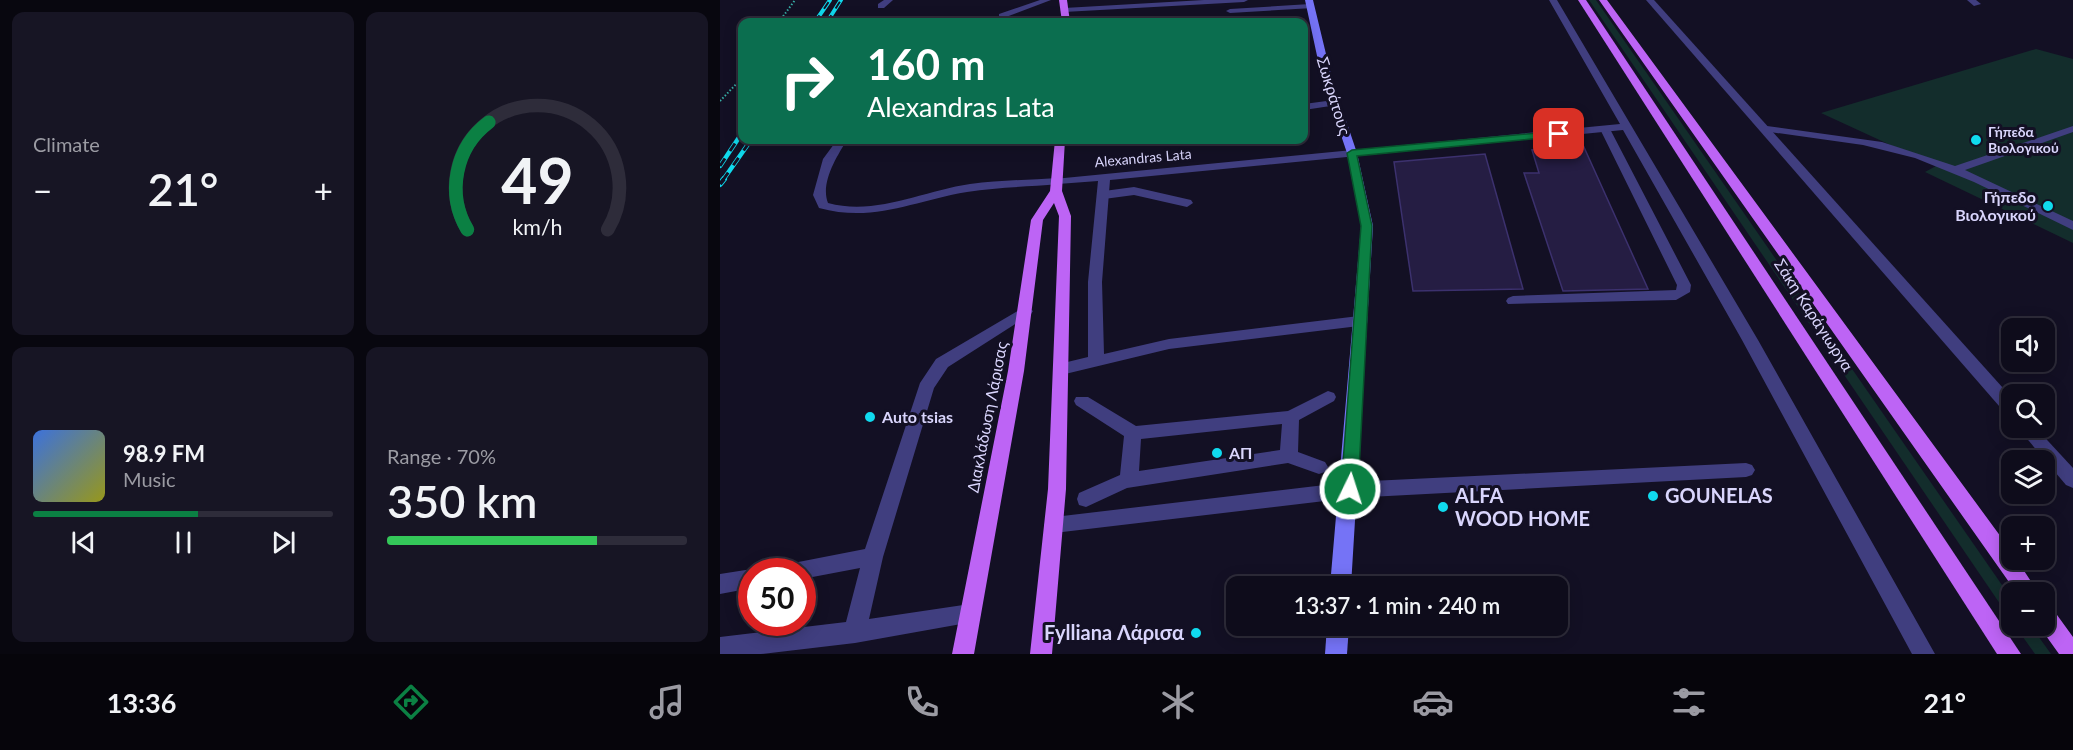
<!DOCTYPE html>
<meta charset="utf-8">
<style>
:root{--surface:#0e0c1b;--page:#171524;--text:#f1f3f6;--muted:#9b9ba3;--line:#2e2c3a;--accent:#0b8043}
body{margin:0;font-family:Lato,sans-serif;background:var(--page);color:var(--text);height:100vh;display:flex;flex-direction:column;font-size:22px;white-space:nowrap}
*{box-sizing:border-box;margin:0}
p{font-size:20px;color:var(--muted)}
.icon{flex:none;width:33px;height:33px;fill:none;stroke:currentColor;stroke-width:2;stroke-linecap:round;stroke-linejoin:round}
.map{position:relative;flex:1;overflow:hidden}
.details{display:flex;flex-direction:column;gap:12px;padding:12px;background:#08070f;width:720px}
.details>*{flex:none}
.hud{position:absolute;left:18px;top:18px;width:570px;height:126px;border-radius:12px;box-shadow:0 3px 15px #0003,0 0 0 2px var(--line);background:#0b6e4f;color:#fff;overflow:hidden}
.controls{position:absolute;left:1281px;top:318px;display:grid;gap:12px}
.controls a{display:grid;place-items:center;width:54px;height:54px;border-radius:12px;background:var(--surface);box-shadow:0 3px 15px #0003,0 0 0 2px var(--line);font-size:30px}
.speed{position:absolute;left:18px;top:558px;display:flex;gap:12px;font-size:30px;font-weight:700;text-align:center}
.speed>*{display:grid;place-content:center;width:78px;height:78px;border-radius:50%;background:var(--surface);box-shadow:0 3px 15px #0003,0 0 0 2px var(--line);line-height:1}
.speed .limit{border:9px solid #d22;background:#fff;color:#111}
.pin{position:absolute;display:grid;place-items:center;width:51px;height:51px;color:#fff;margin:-26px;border-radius:12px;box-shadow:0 3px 9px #0006}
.me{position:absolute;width:66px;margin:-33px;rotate:4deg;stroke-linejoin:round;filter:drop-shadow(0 0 4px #0008)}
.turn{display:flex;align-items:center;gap:21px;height:126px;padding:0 30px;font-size:27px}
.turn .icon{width:78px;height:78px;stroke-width:2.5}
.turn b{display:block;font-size:42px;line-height:51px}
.big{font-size:45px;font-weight:600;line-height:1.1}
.details .card{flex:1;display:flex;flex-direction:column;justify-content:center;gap:9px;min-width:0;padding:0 21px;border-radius:12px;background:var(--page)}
.details .dial{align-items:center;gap:0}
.dial svg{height:156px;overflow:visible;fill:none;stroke:var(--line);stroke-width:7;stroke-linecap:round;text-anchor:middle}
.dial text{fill:var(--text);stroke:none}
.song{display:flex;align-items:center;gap:18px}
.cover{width:72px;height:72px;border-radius:9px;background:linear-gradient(135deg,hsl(220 70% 55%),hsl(60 70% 35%))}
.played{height:6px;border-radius:3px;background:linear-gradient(90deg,var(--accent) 55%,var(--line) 55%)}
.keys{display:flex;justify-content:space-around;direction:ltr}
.heat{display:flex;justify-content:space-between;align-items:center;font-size:33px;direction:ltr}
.charge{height:9px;border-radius:4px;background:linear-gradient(90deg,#34c759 70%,var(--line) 0)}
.details .tiles{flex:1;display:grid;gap:12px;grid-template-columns:repeat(2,1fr)}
.trip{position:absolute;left:506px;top:576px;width:342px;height:60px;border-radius:12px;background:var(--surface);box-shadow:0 3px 15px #0003,0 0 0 2px var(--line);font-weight:600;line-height:60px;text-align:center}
.tabs{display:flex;height:96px;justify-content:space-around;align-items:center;background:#06050b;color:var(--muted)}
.tabs .icon{width:42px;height:42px}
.tabs .on{color:var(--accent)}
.tabs b{font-size:27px;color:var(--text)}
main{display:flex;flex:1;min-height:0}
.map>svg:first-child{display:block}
.green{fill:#132d2c}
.building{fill:#251d43;stroke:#3c316e;stroke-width:1.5}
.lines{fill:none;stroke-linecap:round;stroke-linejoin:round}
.path{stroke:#37aea6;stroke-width:2;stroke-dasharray:1.5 2;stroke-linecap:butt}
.lane{fill:#403e7f;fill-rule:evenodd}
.street{fill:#403e7f;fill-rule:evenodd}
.secondary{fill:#7573f6;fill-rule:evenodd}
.primary{fill:#bd64f5;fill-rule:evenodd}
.rail-far2-casing{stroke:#10daee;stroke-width:4}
.rail-far1-casing{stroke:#10daee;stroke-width:4.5}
.rail-casing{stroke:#10daee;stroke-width:6}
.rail-far2{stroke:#131024;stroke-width:2;stroke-dasharray:8;stroke-linecap:butt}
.rail-far1{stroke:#131024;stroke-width:3;stroke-dasharray:9;stroke-linecap:butt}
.rail{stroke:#131024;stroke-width:4;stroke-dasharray:12;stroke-linecap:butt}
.route{fill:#0b8043;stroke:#07532c;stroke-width:1.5}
.poi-dot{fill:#10daee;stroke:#131024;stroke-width:2}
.labels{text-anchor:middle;stroke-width:6;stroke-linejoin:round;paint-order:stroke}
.far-poi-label{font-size:14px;font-weight:bold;fill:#d9d5fc;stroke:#131024;text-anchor:start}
.far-street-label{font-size:14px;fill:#d9d5fc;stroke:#131024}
.street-label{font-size:16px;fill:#d9d5fc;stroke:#131024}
.poi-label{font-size:16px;font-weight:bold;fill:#d9d5fc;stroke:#131024;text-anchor:start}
.near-poi-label{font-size:20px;font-weight:bold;fill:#d9d5fc;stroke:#131024;text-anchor:start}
</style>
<main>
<section class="details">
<div class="tiles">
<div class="card"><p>Climate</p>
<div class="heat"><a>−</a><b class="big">21°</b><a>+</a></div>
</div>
<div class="card dial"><svg viewBox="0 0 100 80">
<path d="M14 69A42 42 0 1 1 86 69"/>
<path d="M14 69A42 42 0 0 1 25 14" stroke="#0b8043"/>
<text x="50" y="56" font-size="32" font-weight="700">49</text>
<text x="50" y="72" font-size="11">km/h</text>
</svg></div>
<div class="card">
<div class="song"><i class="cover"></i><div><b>98.9 FM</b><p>Music</p></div></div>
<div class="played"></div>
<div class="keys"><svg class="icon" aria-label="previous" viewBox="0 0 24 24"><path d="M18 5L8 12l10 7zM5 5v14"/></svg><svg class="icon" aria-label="pause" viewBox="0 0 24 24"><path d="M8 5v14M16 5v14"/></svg><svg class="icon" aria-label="next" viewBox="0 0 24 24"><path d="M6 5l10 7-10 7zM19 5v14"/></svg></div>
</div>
<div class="card"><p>Range · 70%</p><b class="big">350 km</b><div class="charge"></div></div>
</div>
</section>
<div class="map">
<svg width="1353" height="654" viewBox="0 0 1353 654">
<rect width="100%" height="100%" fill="#131024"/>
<g class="green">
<path d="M869 0H876L1291 598V620Z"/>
<path d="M1316 49 1353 59V243L1205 172 1216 166 1101 113Z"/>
<path d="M1295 626H1311L1331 654H1315Z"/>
</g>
<g class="building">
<path d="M863 145 928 289 843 291 804 173H819L812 150Z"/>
<path d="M765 154 803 289 693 291 674 162Z"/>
</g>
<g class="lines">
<g class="path">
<path d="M59 22 75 0"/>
<path d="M0 101 22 78"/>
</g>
<g class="lane">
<path d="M164 0H173L164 8H158V4Z"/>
<path d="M320 0H331L286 17 287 22H279V14Z"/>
<path d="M590 4 593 8 510 13 506 11 510 9Z"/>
<path d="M451 16 466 22H371L375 20Z"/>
<path d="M614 100 617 101V105L584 110V104Z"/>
<path d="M885 126 890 129 971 285 970 292 956 300 788 304 786 301 788 298 793 296 956 290 957 285 880 129Z"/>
<path d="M1047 126 1162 142 1235 166 1353 126V132L1245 170 1353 221V230L1254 182 1195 158 1143 145 1043 131 1042 129Z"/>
<path d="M117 140H127C117 156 100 183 108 203 156 216 202 191 250 184 279 180 309 180 338 178L344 181 338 184C308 187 277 187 247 192 193 201 154 223 99 208L93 195 103 159Z"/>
<path d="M414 187 471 200 473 203 467 207 414 195 384 199 378 195 384 191Z"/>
<path d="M306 306 313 311 311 314 228 367 214 388 163 557 149 619 250 604 258 607 261 614 258 621 135 643 41 654H0V637L126 622 140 568 82 579V572H60L63 565 145 549 200 383 216 359Z"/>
<path d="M608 391 614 393 616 397 614 401 579 420 578 452 605 462 608 467 605 472 599 474 568 463 407 488 366 507 359 505 357 499 359 493 400 475 404 436 356 405 354 401 356 397H368L416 426 568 411ZM562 424 560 450 419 471 421 439Z"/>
<path d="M32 569 39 572H32V588L0 594V574Z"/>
</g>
<g class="street">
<path d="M484 0H528L524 2 344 12 340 10 344 8Z"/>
<path d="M829 0H837L1038 340 1215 654H1192L1022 340 903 130 390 180 382 282 384 354 449 339 639 316 646 321 639 326 449 349 341 375 335 373 333 369 335 365 368 357V282L378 181 338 184 334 183V179L900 124Z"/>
<path d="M926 0H934L1292 398V416L1286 414Z"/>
<path d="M1247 0H1256L1261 4 1254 6Z"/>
<path d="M1298 428H1316L1353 468V488L1346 485Z"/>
<path d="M1026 463 1032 465 1035 470 1032 475 1026 477 630 498 334 533 327 531 324 525 327 519 334 517 630 482Z"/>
</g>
<g class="secondary">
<path d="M585 0H593L612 79 637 153 653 226 631 586H610L641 226 627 153 602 79Z"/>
<path d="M607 626H629L627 654H605Z"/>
</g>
<g class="primary">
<path d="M339 0H347L350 22H342Z"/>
<path d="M858 0H866L1301 654H1277Z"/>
<path d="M879 0H887L1292 552V560H1297L1318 592H1296Z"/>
<path d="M335 140H345L342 191 351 216 346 489 332 654H310L328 489 339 216 334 203 323 220 304 371 254 654H232L288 371 311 220 330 191Z"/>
<path d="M1324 605 1332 608 1353 637V654H1339L1319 626H1324Z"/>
</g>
<g class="rail-far2-casing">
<g id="rail-far2">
<path d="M95 22 110 0"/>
<path d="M107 22 121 0"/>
</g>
</g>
<g class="rail-far1-casing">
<g id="rail-far1">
<path d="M0 166 22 133"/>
<path d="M3 180 31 140"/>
</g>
</g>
<g class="rail-casing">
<path id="rail" d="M0 184 4 179"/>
</g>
<use href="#rail-far2" class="rail-far2"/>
<use href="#rail-far1" class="rail-far1"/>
<use href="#rail" class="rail"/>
</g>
<path class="route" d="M839 131 844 134 842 136 637 156 652 226 638 489 636 494H624L621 489 641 226 627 153 632 150Z"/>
<g class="poi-dot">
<circle cx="1256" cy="140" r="6"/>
<circle cx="1328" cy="206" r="6"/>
<circle cx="150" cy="417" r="6"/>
<circle cx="497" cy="453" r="6"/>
<circle cx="933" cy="496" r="6"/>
<circle cx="723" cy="507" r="6"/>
<circle cx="476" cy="633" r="6"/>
</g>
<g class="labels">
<g class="far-poi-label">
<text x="1268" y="137">Γήπεδα<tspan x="1268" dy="16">Βιολογικού</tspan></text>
</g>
<g class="far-street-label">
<text transform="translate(423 158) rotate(-5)" y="5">Alexandras Lata</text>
</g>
<g class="street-label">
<text transform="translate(614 96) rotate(73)" y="6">Σωκράτους</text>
<text transform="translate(1094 315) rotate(57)" y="6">Σάκη Καράγιωργα</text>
<text transform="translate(267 417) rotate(-79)" y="6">Διακλάδωση Λάρισας</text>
</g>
<g class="poi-label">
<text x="1316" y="203" text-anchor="end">Γήπεδο<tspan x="1316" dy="18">Βιολογικού</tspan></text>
<text x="162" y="423">Auto tsias</text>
<text x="509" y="459">ΑΠ</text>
</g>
<g class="near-poi-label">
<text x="735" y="503">ALFA<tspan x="735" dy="23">WOOD HOME</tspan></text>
<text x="945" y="503">GOUNELAS</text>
<text x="464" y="640" text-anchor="end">Fylliana Λάρισα</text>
</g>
</g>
</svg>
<div class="controls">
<a><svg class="icon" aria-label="sound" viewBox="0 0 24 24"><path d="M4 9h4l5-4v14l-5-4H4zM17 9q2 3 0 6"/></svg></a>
<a><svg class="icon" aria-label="search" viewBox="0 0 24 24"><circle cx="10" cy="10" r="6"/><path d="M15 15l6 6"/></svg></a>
<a><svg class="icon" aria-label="layers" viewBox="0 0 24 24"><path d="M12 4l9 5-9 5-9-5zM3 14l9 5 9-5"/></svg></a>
<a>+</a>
<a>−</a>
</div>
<div class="speed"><div class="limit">50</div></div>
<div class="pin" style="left:839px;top:134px;background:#d93025"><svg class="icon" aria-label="arrive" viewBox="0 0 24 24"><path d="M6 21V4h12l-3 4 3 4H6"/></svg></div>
<svg class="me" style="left:630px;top:489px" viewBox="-20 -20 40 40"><circle r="17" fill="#0b8043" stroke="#fff" stroke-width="3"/><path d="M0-11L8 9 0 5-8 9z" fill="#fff"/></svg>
<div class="trip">13:37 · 1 min · 240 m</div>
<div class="hud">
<div class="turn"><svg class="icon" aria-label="right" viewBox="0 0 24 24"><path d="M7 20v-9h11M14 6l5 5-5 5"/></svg><div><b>160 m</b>Alexandras Lata</div></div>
</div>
</div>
</main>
<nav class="tabs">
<b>13:36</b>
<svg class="icon on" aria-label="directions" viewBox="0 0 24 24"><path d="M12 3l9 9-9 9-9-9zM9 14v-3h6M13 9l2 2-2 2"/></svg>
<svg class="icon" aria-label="music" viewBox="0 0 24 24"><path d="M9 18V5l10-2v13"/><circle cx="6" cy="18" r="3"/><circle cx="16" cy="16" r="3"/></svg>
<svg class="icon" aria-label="phone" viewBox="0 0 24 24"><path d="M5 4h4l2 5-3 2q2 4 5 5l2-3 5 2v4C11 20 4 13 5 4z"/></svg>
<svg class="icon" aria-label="climate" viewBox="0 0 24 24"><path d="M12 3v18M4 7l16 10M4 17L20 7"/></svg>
<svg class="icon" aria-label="car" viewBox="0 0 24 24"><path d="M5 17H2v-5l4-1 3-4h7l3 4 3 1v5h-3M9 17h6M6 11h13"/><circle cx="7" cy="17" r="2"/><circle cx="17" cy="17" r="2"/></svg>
<svg class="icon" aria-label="filters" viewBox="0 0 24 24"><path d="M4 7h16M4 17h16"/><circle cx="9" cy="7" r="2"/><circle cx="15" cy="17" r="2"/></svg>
<b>21°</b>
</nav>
